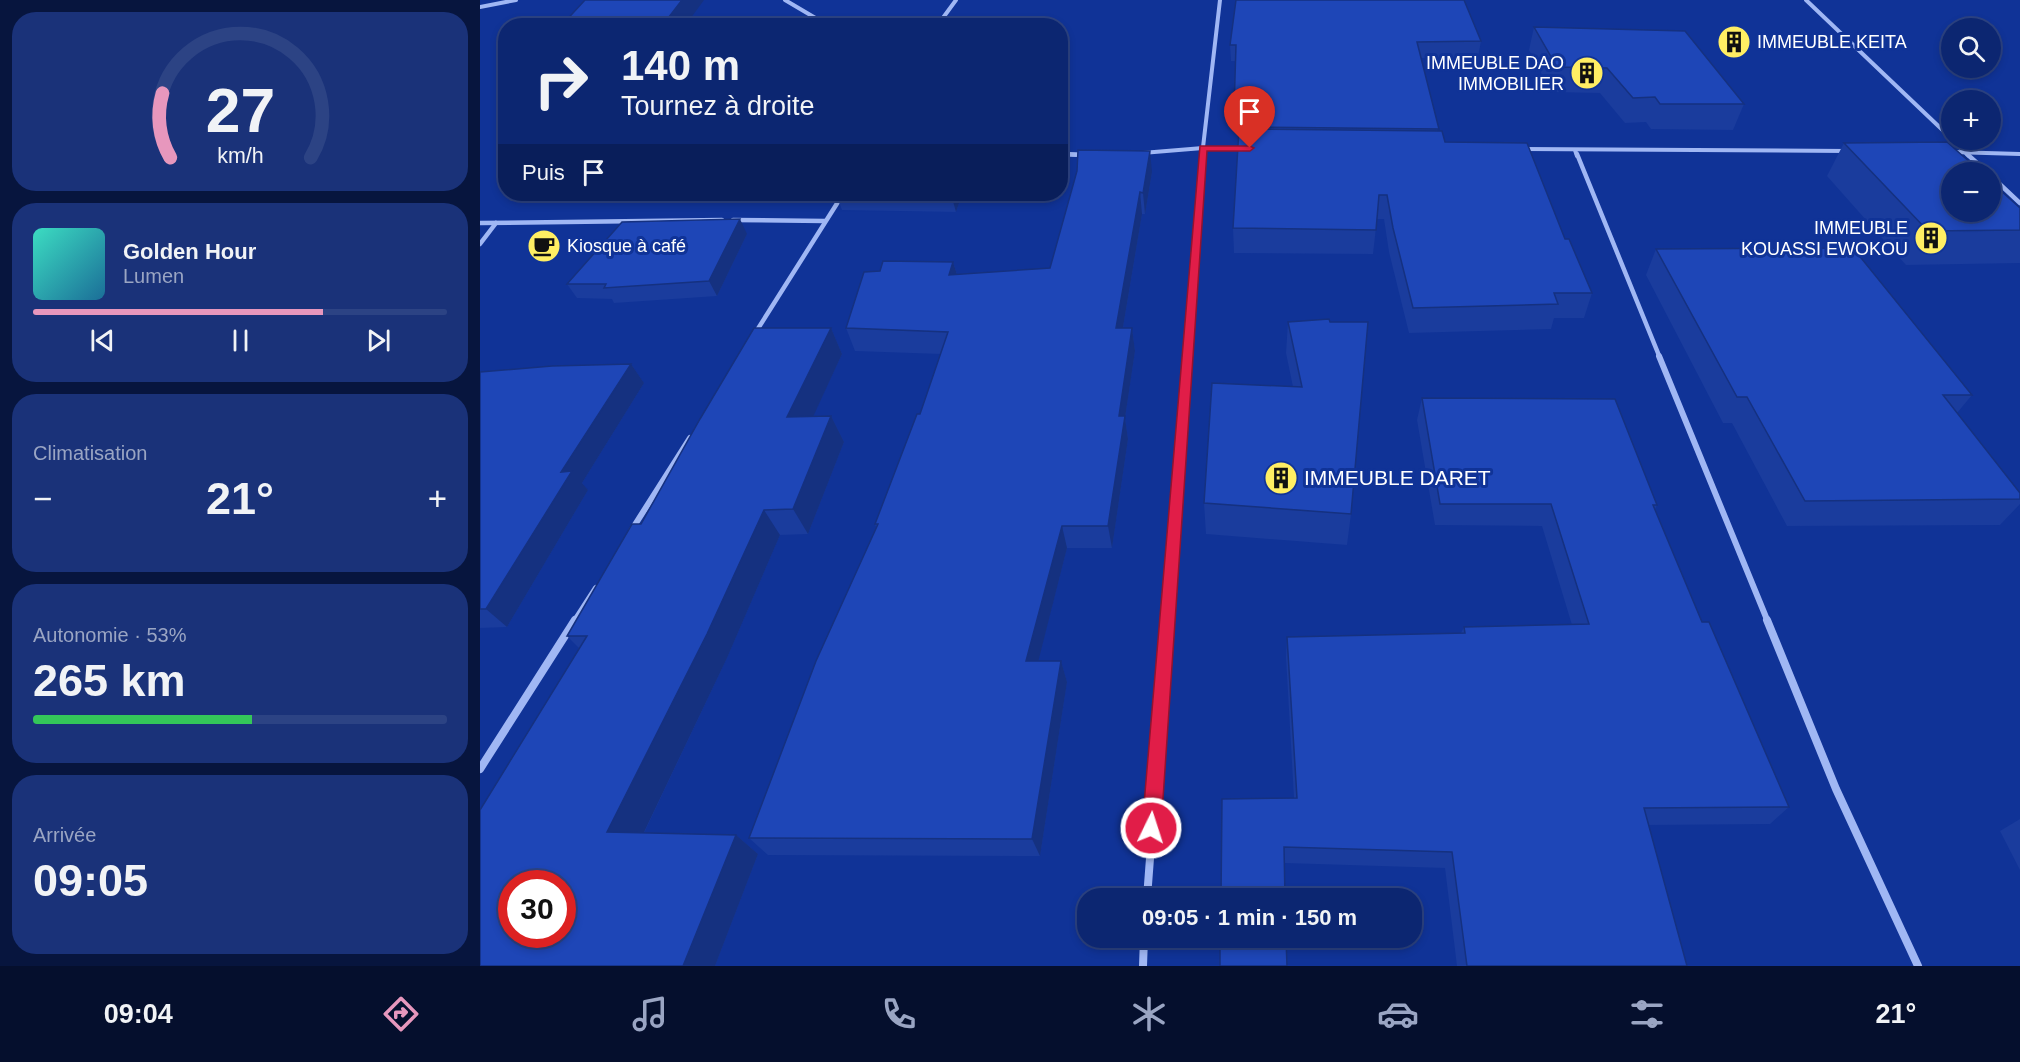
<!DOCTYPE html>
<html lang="fr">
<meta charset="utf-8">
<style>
:root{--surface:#0c2671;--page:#1a3279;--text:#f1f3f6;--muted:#9aa5c3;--line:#2c4384;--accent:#e797bd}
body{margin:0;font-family:Helvetica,sans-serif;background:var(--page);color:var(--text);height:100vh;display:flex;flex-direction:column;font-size:22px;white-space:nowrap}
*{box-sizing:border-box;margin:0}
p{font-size:20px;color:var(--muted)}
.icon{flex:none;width:33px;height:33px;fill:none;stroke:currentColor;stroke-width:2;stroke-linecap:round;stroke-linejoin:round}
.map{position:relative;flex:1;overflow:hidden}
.details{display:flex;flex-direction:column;gap:12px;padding:12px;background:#07153e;width:480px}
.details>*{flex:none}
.top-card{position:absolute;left:18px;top:18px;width:570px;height:183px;border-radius:24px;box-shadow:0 3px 9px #0003,0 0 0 2px var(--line);background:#0c2671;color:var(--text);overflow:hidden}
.controls{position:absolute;left:1461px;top:18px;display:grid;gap:12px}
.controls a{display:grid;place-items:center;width:60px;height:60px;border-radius:50%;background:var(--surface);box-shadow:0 3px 9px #0003,0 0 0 2px var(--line);font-size:30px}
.speed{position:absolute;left:18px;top:870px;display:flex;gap:12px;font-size:30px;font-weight:700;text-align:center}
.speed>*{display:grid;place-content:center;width:78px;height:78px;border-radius:50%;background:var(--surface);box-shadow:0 3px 9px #0003,0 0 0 2px var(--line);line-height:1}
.speed .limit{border:9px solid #d22;background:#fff;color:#111}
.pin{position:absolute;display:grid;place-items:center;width:51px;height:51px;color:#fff;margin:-62px -26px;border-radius:50% 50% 50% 0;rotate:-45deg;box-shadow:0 0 6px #0007}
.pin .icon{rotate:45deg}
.me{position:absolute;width:66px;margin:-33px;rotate:4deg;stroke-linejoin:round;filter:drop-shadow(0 0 4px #0008)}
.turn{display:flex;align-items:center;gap:21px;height:126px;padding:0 24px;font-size:27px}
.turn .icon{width:78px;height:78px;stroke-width:2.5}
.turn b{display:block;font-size:42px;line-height:51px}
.then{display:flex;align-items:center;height:57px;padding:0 24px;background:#0003;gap:12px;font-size:22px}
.big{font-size:45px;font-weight:700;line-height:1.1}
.details .widget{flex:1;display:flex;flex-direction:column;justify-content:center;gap:9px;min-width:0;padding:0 21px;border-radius:24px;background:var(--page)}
.details .dial{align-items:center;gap:0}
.dial svg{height:156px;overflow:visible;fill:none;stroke:var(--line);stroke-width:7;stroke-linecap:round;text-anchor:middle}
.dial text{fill:var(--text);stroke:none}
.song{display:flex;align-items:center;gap:18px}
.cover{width:72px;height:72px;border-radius:9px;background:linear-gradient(135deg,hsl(170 70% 55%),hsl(200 70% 35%))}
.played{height:6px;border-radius:3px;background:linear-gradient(90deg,var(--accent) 70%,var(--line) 70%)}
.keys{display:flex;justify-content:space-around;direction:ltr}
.heat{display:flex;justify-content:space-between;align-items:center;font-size:33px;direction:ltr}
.charge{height:9px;border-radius:4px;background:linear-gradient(90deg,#34c759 53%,var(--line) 0)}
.trip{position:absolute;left:597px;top:888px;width:345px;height:60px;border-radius:24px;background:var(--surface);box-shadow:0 3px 9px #0003,0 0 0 2px var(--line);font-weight:700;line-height:60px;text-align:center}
.menu{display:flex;height:96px;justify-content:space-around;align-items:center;background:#050f2d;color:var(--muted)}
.menu .icon{width:42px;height:42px}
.menu .selected{color:var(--accent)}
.menu b{font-size:27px;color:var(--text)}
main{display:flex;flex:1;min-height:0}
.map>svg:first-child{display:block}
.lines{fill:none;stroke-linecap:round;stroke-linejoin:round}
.street-far3{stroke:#a0b7f4;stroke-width:4}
.street-far2{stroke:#a0b7f4;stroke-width:4.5}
.street-far1{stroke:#a0b7f4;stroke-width:6}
.street{stroke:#a0b7f4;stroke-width:8}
.wall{fill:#1a3c9d}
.shaded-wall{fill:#153180}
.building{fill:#1e46b7;stroke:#153180;stroke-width:1.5;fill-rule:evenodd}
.route{fill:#e11d48;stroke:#92132f;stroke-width:1.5}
.labels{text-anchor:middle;stroke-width:6;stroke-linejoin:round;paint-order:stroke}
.far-poi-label{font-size:18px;fill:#fff;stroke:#103397;text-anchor:start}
.poi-label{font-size:21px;fill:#fff;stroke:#103397;text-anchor:start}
</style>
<main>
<section class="details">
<div class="widget dial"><svg viewBox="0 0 100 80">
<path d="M14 69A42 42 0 1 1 86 69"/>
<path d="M14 69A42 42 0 0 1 10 36" stroke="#e797bd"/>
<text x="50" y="56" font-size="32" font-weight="700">27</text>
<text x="50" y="72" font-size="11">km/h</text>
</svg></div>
<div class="widget">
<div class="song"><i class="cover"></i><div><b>Golden Hour</b><p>Lumen</p></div></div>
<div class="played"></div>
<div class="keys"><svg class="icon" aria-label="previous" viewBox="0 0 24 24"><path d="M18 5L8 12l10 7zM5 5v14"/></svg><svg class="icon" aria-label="pause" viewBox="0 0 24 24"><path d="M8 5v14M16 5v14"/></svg><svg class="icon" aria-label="next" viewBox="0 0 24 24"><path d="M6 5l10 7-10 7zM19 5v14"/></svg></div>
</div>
<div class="widget"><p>Climatisation</p>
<div class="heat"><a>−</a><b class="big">21°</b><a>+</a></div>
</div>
<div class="widget"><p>Autonomie · 53%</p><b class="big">265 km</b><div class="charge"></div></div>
<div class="widget"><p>Arrivée</p><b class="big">09:05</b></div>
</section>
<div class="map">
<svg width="1540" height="966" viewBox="0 0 1540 966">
<rect width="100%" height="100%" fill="#103397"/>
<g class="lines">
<g class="street-far3">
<path d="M305 0 349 26"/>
<path d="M1326 0 1472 139"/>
<path d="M0 7 36 0"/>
<path d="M457 26 476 0"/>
<path d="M1472 140 1489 156"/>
<path d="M1043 149 1368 151"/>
<path d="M1095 150 1097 156"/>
<path d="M1472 152 1540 154"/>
<path d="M662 153 723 148H765"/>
<path d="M580 154 604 155"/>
<path d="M722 156 740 0"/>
</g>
<g class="street-far2">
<path d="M582 154 604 155"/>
<path d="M1097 154 1180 358"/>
<path d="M1487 154 1507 172"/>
<path d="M1510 175 1540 203"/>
<path d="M253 220 345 221"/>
<path d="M0 223 242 220"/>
<path d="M0 244 16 223"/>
<path d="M274 335 363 194"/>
<path d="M707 358 723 154"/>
</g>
<g class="street-far1">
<path d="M1179 356 1288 622"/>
<path d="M151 531 210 438"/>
<path d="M94 622 116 588"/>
<path d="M688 622 707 356"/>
</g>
<g class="street">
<path d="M1287 620 1356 789 1438 966"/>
<path d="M0 769 95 620"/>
<path d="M667 898 688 620"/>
<path d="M663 966 664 938"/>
</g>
</g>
<g class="wall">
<path d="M1054 27 1264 104 1253 130 1171 129 1166 122 1145 123 1120 93 1071 92 1049 50Z"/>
<path d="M1001 41 998 57 941 58 958 131 965 142 1085 239 1112 293 1104 318H1074L1071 329 929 333 909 252 904 219H897L893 254 754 253 753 228 759 128H755L756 61H751L750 45Z"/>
<path d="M1364 143 1540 208V263L1426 265 1347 176Z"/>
<path d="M672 172 665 214H662L643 328H652L655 351 645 418 648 439 632 548H587L558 661H581L587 682 560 856 288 855 269 838 396 527 395 524 440 414 461 354 375 351 366 328 400 271 473 262 477 274 570 268Z"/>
<path d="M356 194H482L476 212 362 210Z"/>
<path d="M267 234 237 296 134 303 132 299 97 298 87 284Z"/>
<path d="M1176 249 1492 395 1477 413 1540 493V504L1520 525 1307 526 1252 423H1243L1166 275Z"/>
<path d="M808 322 871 514 867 545 726 534 724 503 813 387 806 353Z"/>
<path d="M351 328 362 354 333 416H351L364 442 328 534 300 535 247 658 164 833 256 835 278 854 235 966H0L99 648 87 636 161 524Z"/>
<path d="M151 364 164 383 102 483 108 490 27 627 0 628V372Z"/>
<path d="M942 398 1177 505 1175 509 1222 622 1309 807 1290 824 1168 825 1207 966H977L965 868 804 863 741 898 814 798 806 657 807 637 981 633 984 627 1092 625 1062 526 955 525 937 420Z"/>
<path d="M1540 819V870L1520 831Z"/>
</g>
<g class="shaded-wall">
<path d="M202 0H224L205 26H182Z"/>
<path d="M670 151 672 172 665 214 663 193Z"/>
<path d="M660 192 662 214 639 351 636 328Z"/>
<path d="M471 194H482L476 212Z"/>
<path d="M260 219 267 234 237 296 229 281Z"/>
<path d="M473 262 480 284 469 275Z"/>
<path d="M351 328 362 354 321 443 307 417Z"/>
<path d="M652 328 655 351 645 418 648 439 632 548 628 526 639 416Z"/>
<path d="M151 364 164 383 102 483 108 490 27 627 6 609 81 472Z"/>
<path d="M351 416 364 442 328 534 313 509Z"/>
<path d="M284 510 300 535 247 658 155 851 127 832Z"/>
<path d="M582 526 587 548 553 682 546 661Z"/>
<path d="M581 661 587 682 560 856 552 839Z"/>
<path d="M256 835 278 854 235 966H203Z"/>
</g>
<g class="building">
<path d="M105 0H202L182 26H81Z"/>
<path d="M756 0H984L1001 41 937 42 959 129 759 127 760 111H754L756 45H750Z"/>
<path d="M1054 27 1205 31 1264 104H1180L1175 97 1153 98 1127 68 1077 67Z"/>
<path d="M759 129 962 131 965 142 1047 143 1085 239H1089L1112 293H1074L1078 304 933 308 913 228 907 195H899L896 230 753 228Z"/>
<path d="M1467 142 1501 172H1472V212H1510V181L1540 208V230L1448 231 1364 143Z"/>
<path d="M598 150 670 151 663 193 660 192 636 328H652L639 416H645L628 526H582L546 661H581L552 839 269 838 336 661 398 524H395L437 414H440L468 332 366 328 384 272 400 271 403 261 473 262 469 275 570 268 597 171Z"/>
<path d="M260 219 229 281 124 288 126 284H87L142 222Z"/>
<path d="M1373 248 1492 395H1463L1540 493V499L1325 501 1267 397H1257L1176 249Z"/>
<path d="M849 319 850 322H888L871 514 724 503 732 383 822 387 808 322Z"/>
<path d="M274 328H351L307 417 351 416 313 509 284 510 227 634 127 832 256 835 203 966H0V810L107 636H87L152 524H161L220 419ZM32 884H82V934H32Z"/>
<path d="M151 364 81 472 92 471 6 609H0V372L72 366Z"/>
<path d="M942 398 1135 399 1177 505H1173L1222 622H1229L1309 807 1164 808 1207 966H987L972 852 804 847 805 898H741L742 799 817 798 807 637 985 633 984 627 1109 624 1071 504H960Z"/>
<path d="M740 938H806L807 966H740Z"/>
</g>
<path class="route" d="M720 146H770L774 148 770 151H727L681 828 678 835 671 838 665 835 662 828Z"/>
<defs>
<g id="building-disc" transform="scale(1.725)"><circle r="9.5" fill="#ffee63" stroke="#103397"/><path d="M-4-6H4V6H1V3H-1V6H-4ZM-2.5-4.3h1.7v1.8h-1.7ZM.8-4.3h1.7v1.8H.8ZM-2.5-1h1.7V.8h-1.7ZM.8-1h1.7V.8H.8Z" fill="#111"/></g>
<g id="cafe-disc" transform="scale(1.725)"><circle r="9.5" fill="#ffee63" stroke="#103397"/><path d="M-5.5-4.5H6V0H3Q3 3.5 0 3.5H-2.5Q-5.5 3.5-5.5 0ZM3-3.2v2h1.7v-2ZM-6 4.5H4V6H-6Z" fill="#111"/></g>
</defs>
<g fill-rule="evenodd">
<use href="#building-disc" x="1254" y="42"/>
<use href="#building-disc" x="1107" y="73"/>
<use href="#building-disc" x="1451" y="238"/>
<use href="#cafe-disc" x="64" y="246"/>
<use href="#building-disc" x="801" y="478"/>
</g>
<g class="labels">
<g class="far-poi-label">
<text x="1277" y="48">IMMEUBLE KEITA</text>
<text x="1084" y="69" text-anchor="end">IMMEUBLE DAO<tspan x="1084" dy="21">IMMOBILIER</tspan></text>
<text x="1428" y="234" text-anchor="end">IMMEUBLE<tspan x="1428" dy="21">KOUASSI EWOKOU</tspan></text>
<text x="87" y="252">Kiosque à café</text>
</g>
<g class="poi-label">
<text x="824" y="485">IMMEUBLE DARET</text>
</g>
</g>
</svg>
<div class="controls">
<a><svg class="icon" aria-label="search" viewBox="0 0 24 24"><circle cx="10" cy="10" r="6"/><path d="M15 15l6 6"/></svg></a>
<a>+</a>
<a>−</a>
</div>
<div class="speed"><div class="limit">30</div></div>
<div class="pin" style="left:770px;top:148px;background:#d93025"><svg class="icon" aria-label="arrive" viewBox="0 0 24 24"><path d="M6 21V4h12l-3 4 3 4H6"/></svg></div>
<svg class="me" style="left:671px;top:828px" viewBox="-20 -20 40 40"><circle r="17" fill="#e11d48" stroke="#fff" stroke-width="3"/><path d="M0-11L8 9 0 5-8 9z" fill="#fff"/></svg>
<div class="trip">09:05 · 1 min · 150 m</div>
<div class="top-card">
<div class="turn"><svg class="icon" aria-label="right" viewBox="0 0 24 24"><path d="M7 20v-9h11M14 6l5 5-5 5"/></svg><div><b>140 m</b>Tournez à droite</div></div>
<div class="then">Puis<svg class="icon" aria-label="arrive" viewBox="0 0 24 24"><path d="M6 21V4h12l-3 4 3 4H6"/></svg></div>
</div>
</div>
</main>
<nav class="menu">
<b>09:04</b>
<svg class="icon selected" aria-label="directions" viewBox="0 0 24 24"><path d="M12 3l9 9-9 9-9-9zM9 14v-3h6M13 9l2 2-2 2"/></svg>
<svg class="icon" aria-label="music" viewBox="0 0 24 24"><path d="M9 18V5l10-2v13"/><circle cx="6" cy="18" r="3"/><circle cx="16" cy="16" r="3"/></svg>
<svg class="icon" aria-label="phone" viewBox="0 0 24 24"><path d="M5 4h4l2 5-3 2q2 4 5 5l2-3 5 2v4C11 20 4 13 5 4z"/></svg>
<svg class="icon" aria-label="climate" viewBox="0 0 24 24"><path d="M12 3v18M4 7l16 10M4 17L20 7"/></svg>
<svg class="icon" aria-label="car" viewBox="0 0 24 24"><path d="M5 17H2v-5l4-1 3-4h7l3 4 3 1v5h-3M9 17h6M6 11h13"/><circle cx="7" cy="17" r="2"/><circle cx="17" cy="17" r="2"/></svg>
<svg class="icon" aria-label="filters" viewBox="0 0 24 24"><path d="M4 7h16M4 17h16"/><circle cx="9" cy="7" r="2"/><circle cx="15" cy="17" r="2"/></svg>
<b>21°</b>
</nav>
